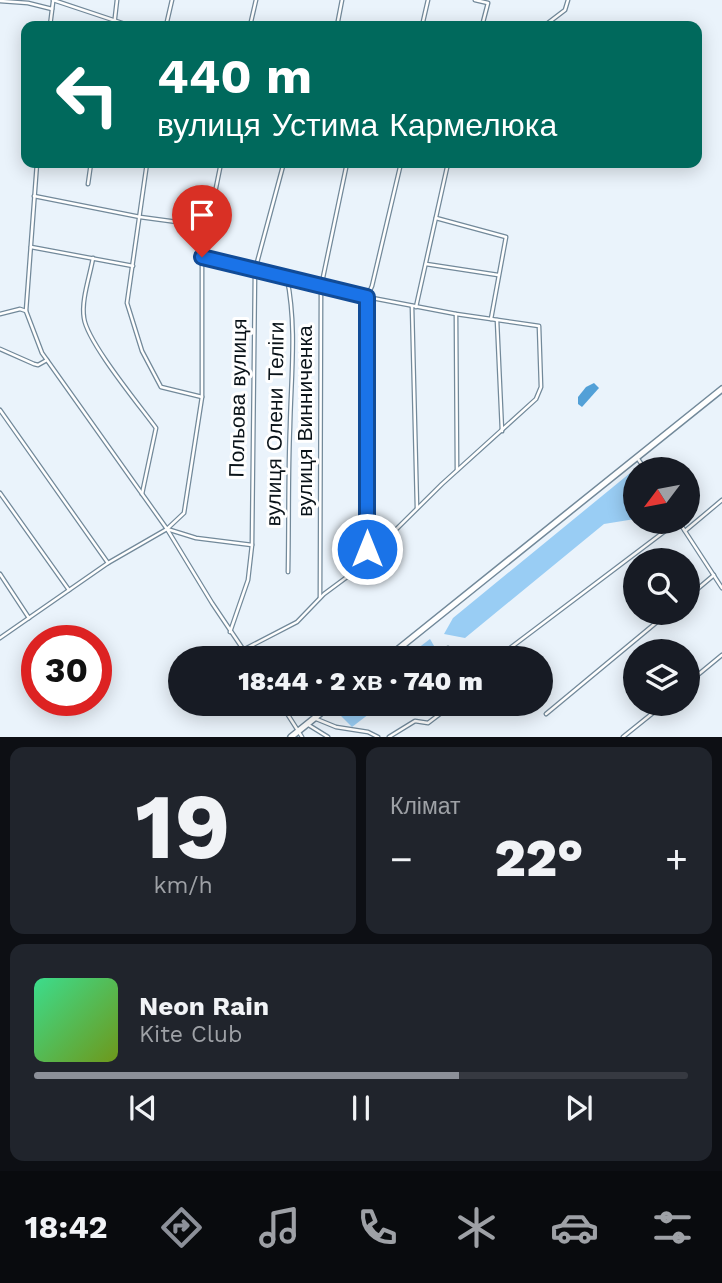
<!DOCTYPE html>
<html lang="uk">
<meta charset="utf-8">
<style>
:root{--surface:#171b24;--page:#20242c;--text:#f1f3f6;--muted:#9ea1a6;--line:#363941;--accent:#8c9099}
body{margin:0;font-family:"Work Sans",sans-serif;background:var(--page);color:var(--text);height:100vh;display:flex;flex-direction:column;font-size:26px;white-space:nowrap}
*{box-sizing:border-box;margin:0}
p{font-size:23px;color:var(--muted)}
.icon{flex:none;width:38px;height:38px;fill:none;stroke:currentColor;stroke-width:2;stroke-linecap:round;stroke-linejoin:round}
.map{position:relative;height:737px;overflow:hidden}
.panel{display:flex;flex-direction:column;gap:10px;padding:10px;background:#0d0f14;flex:1}
.panel>*{flex:none}
.top-card{position:absolute;left:21px;top:21px;width:681px;height:147px;border-radius:14px;box-shadow:0 4px 18px #0003;background:#00695c;color:#fff;overflow:hidden}
.needle{width:46px;rotate:238deg}
.fabs{position:absolute;left:623px;top:457px;display:grid;gap:14px}
.fabs a{display:grid;place-items:center;width:77px;height:77px;border-radius:50%;background:var(--surface);box-shadow:0 4px 18px #0003;font-size:35px}
.speed{position:absolute;left:21px;top:625px;display:flex;gap:14px;font-size:35px;font-weight:700;text-align:center}
.speed>*{display:grid;place-content:center;width:91px;height:91px;border-radius:50%;background:var(--surface);box-shadow:0 4px 18px #0003;line-height:1}
.speed .limit{border:10px solid #d22;background:#fff;color:#111}
.pin{position:absolute;display:grid;place-items:center;width:60px;height:60px;color:#fff;margin:-72px -30px;border-radius:50% 50% 50% 0;rotate:-45deg;box-shadow:0 0 7px #0007}
.pin .icon{rotate:45deg}
.me{position:absolute;width:77px;margin:-38px;rotate:0deg;stroke-linejoin:round;filter:drop-shadow(0 0 5px #0008)}
.turn{display:flex;align-items:center;gap:24px;height:147px;padding:0 21px;font-size:32px}
.turn .icon{width:91px;height:91px;stroke-width:2.5}
.turn b{display:block;font-size:49px;line-height:60px}
.big{font-size:52px;font-weight:800;line-height:1.1}
.panel .card{flex:1;display:flex;flex-direction:column;justify-content:center;gap:10px;min-width:0;padding:0 24px;border-radius:14px;background:var(--page)}
.panel .dial{align-items:center;gap:0}
.dial b{font-size:91px;line-height:1}
.song{display:flex;align-items:center;gap:21px}
.cover{width:84px;height:84px;border-radius:10px;background:linear-gradient(135deg,hsl(150 70% 55%),hsl(80 70% 35%))}
.played{height:7px;border-radius:4px;background:linear-gradient(90deg,var(--accent) 65%,var(--line) 65%)}
.keys{display:flex;justify-content:space-around;direction:ltr}
.heat{display:flex;justify-content:space-between;align-items:center;font-size:38px;direction:ltr}
.panel .tiles{flex:1;display:grid;gap:10px;grid-template-columns:1fr 1fr}
.card:last-child{grid-column:span 2}
.trip{position:absolute;left:168px;top:646px;width:385px;height:70px;border-radius:35px;background:var(--surface);box-shadow:0 4px 18px #0003;font-weight:800;line-height:70px;text-align:center}
.menu{display:flex;height:112px;justify-content:space-around;align-items:center;background:#090b0e;color:var(--muted)}
.menu .icon{width:49px;height:49px}
.menu .on{color:var(--accent)}
.menu b{font-size:32px;color:var(--text)}
.map>svg:first-child{display:block}
.green{fill:#99cdf4}
.water{fill:#52a0d7}
.lines{fill:none;stroke-linecap:round;stroke-linejoin:round}
.minor-casing{stroke:#72899a;stroke-width:5}
.primary-casing{stroke:#72899a;stroke-width:8}
.minor{stroke:#fff;stroke-width:2.5}
.primary{stroke:#fff;stroke-width:5}
.route-casing{stroke:#114b97;stroke-width:18}
.route{stroke:#1a73e8;stroke-width:12}
.labels{text-anchor:middle;stroke-width:6;stroke-linejoin:round;paint-order:stroke}
.street-label{font-size:21px;fill:#0a1319;stroke:#fff}
</style>
<div class="map">
<svg width="722" height="737" viewBox="0 0 722 737">
<rect width="100%" height="100%" fill="#eaf3fb"/>
<g class="green">
<path d="M635 469V519L604 524 465 638 444 634 453 618Z"/>
<path d="M430 639 441 658H405Z"/>
<path d="M349 704H382L352 727 339 714Z"/>
</g>
<g class="water">
<path d="M594 383 599 388 582 407 578 404V397L586 387Z"/>
<path d="M317 646 323 649 320 658H298Z"/>
</g>
<g class="lines">
<g class="minor-casing">
<g id="minor">
<path d="M53 0 131 26"/>
<path d="M475 0 488 3 482 26"/>
<path d="M0 1 28 3 52 9"/>
<path d="M50 26 53 2"/>
<path d="M114 26 117 0"/>
<path d="M166 26 172 0"/>
<path d="M250 26 256 0"/>
<path d="M337 26 342 0"/>
<path d="M422 26 428 0"/>
<path d="M544 26 565 10 568 0"/>
<path d="M37 163 26 311 42 353 167 529 212 603 249 658"/>
<path d="M147 163 127 303 142 351 161 387 202 397"/>
<path d="M431 163 448 166"/>
<path d="M88 184 91 163"/>
<path d="M34 196 140 217 207 226"/>
<path d="M436 218 506 237 491 319"/>
<path d="M31 247 133 266"/>
<path d="M202 257 367 297 456 314 539 326 541 387 536 399 442 484 351 574 324 594 297 622 243 650"/>
<path d="M93 258C90 276 81 300 84 318 87 342 140 406 156 428L142 494"/>
<path d="M426 264 498 275"/>
<path d="M287 278C297 327 291 377 290 427 288 475 289 524 288 572"/>
<path d="M412 306 417 508"/>
<path d="M416 307 448 163"/>
<path d="M0 314 20 309 26 311"/>
<path d="M456 314 457 470"/>
<path d="M497 320 502 431"/>
<path d="M0 349 34 364 38 365 47 360"/>
<path d="M0 410 108 563"/>
<path d="M638 459 645 469"/>
<path d="M0 493 69 590"/>
<path d="M679 522 722 588"/>
<path d="M167 529 196 538 252 545"/>
<path d="M685 531 722 500"/>
<path d="M367 557V297L372 286 401 163"/>
<path d="M0 574 29 618"/>
<path d="M688 597 714 575"/>
<path d="M320 598 321 287 347 163"/>
<path d="M230 632 248 580 252 545 255 270 283 166"/>
<path d="M0 638 108 563 167 529 184 513 202 397V257L221 163"/>
<path d="M448 648V658"/>
<path d="M497 658 677 522"/>
<path d="M688 683 722 655"/>
<path d="M281 704 302 737"/>
<path d="M546 714 669 612"/>
<path d="M314 718 336 727 368 732 378 737"/>
<path d="M307 724 328 737"/>
<path d="M389 737 415 721 428 723 453 704"/>
<path d="M623 737 664 704"/>
</g>
</g>
<g class="primary-casing">
<g id="primary">
<path d="M387 658 722 389"/>
<path d="M291 737 332 704"/>
</g>
</g>
<use href="#minor" class="minor"/>
<use href="#primary" class="primary"/>
</g>
<g class="lines">
<g class="route-casing">
<path id="route" d="M202 257 367 297V549"/>
</g>
<use href="#route" class="route"/>
</g>
<g class="labels">
<g class="street-label">
<text transform="translate(238 398) rotate(-89)" y="7">Польова вулиця</text>
<text transform="translate(305 421) rotate(-90)" y="7">вулиця Винниченка</text>
<text transform="translate(275 424) rotate(-89)" y="7">вулиця Олени Теліги</text>
</g>
</g>
</svg>
<div class="fabs">
<a><svg class="needle" viewBox="-14 -14 28 28"><path d="M0-13l5 13h-10z" fill="#e53935"/><path d="M0 13l5-13h-10z" fill="#9ea1a6"/></svg></a>
<a><svg class="icon" aria-label="search" viewBox="0 0 24 24"><circle cx="10" cy="10" r="6"/><path d="M15 15l6 6"/></svg></a>
<a><svg class="icon" aria-label="layers" viewBox="0 0 24 24"><path d="M12 4l9 5-9 5-9-5zM3 14l9 5 9-5"/></svg></a>
</div>
<div class="speed"><div class="limit">30</div></div>
<div class="pin" style="left:202px;top:257px;background:#d93025"><svg class="icon" aria-label="arrive" viewBox="0 0 24 24"><path d="M6 21V4h12l-3 4 3 4H6"/></svg></div>
<svg class="me" style="left:367px;top:549px" viewBox="-20 -20 40 40"><circle r="17" fill="#1a73e8" stroke="#fff" stroke-width="3"/><path d="M0-11L8 9 0 5-8 9z" fill="#fff"/></svg>
<div class="trip">18:44 · 2 хв · 740 m</div>
<div class="top-card">
<div class="turn"><svg class="icon" aria-label="left" viewBox="0 0 24 24"><path d="M17 20v-9H6M10 6l-5 5 5 5"/></svg><div><b>440 m</b>вулиця Устима Кармелюка</div></div>
</div>
</div>
<section class="panel">
<div class="tiles">
<div class="card dial"><b>19</b><p>km/h</p></div>
<div class="card"><p>Клімат</p>
<div class="heat"><a>−</a><b class="big">22°</b><a>+</a></div>
</div>
<div class="card">
<div class="song"><i class="cover"></i><div><b>Neon Rain</b><p>Kite Club</p></div></div>
<div class="played"></div>
<div class="keys"><svg class="icon" aria-label="previous" viewBox="0 0 24 24"><path d="M18 5L8 12l10 7zM5 5v14"/></svg><svg class="icon" aria-label="pause" viewBox="0 0 24 24"><path d="M8 5v14M16 5v14"/></svg><svg class="icon" aria-label="next" viewBox="0 0 24 24"><path d="M6 5l10 7-10 7zM19 5v14"/></svg></div>
</div>
</div>
</section>
<nav class="menu">
<b>18:42</b>
<svg class="icon on" aria-label="directions" viewBox="0 0 24 24"><path d="M12 3l9 9-9 9-9-9zM9 14v-3h6M13 9l2 2-2 2"/></svg>
<svg class="icon" aria-label="music" viewBox="0 0 24 24"><path d="M9 18V5l10-2v13"/><circle cx="6" cy="18" r="3"/><circle cx="16" cy="16" r="3"/></svg>
<svg class="icon" aria-label="phone" viewBox="0 0 24 24"><path d="M5 4h4l2 5-3 2q2 4 5 5l2-3 5 2v4C11 20 4 13 5 4z"/></svg>
<svg class="icon" aria-label="climate" viewBox="0 0 24 24"><path d="M12 3v18M4 7l16 10M4 17L20 7"/></svg>
<svg class="icon" aria-label="car" viewBox="0 0 24 24"><path d="M5 17H2v-5l4-1 3-4h7l3 4 3 1v5h-3M9 17h6M6 11h13"/><circle cx="7" cy="17" r="2"/><circle cx="17" cy="17" r="2"/></svg>
<svg class="icon" aria-label="filters" viewBox="0 0 24 24"><path d="M4 7h16M4 17h16"/><circle cx="9" cy="7" r="2"/><circle cx="15" cy="17" r="2"/></svg>
</nav>
